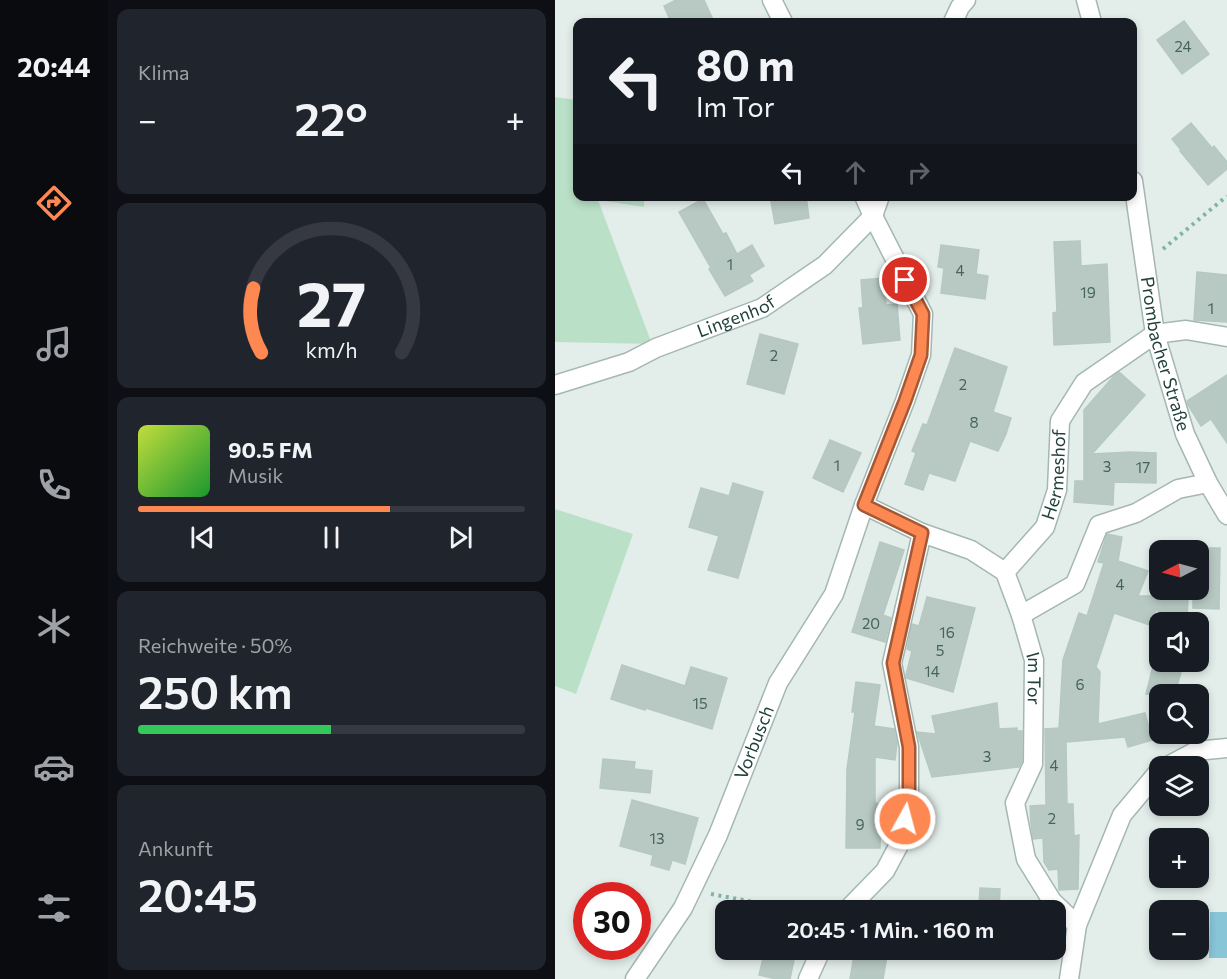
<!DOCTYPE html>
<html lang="de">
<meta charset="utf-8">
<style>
:root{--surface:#171b24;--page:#20242c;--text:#f1f3f6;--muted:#9ea1a6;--line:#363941;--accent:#fd8852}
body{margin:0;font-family:Commissioner,sans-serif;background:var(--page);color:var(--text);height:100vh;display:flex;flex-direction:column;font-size:22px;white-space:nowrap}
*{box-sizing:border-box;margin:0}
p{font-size:20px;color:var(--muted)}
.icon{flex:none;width:33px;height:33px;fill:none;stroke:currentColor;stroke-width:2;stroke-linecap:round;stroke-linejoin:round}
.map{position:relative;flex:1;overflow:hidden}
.side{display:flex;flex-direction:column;gap:9px;padding:9px;background:#0d0f14;width:447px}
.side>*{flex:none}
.guide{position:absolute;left:18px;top:18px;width:564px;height:183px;border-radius:12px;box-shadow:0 3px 9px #0003;background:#171b24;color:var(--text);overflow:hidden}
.needle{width:39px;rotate:264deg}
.buttons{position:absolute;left:594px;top:540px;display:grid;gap:12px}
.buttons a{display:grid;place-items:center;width:60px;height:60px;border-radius:12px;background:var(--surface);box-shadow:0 3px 9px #0003;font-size:30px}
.speed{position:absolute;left:18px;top:882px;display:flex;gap:12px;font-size:30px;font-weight:700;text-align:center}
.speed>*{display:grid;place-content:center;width:78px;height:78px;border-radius:50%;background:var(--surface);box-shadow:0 3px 9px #0003;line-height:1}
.speed .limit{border:9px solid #d22;background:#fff;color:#111}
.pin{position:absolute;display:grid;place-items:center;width:51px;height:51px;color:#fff;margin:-26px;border:3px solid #fff;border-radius:50%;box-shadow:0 2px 6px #0007}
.me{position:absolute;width:66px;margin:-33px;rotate:7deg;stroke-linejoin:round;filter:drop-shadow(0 0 4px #0008)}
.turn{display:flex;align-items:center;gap:21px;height:126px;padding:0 24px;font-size:27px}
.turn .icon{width:78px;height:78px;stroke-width:2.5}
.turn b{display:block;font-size:42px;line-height:51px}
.lanes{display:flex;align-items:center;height:57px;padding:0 24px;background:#0003;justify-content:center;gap:30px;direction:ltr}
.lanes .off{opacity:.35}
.big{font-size:45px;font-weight:600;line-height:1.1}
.side .widget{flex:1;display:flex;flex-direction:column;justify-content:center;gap:9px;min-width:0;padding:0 21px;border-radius:12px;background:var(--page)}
.side .dial{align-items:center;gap:0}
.dial svg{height:156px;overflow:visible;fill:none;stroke:var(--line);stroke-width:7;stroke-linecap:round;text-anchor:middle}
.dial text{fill:var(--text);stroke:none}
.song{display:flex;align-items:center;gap:18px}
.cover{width:72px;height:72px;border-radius:9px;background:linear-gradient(135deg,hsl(70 70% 55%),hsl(130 70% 35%))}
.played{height:6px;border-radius:3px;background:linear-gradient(90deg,var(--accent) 65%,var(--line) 65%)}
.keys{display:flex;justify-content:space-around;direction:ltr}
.heat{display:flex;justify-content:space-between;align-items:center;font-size:33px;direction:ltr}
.charge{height:9px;border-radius:4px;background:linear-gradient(90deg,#34c759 50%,var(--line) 0)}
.trip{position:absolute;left:160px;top:900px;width:351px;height:60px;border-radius:12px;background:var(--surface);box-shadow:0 3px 9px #0003;font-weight:600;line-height:60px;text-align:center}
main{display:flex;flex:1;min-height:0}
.tab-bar{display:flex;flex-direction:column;width:108px;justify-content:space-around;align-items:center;background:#090b0e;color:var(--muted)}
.tab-bar .icon{width:42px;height:42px}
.tab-bar .selected{color:var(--accent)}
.tab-bar b{font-size:27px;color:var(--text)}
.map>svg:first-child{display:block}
.green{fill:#bae1c7}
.water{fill:#87c5d7}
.building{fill:#b8c9c3;stroke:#b5c8c2;stroke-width:1.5}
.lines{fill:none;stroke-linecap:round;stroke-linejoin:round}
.minor-casing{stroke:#a5b7b2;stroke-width:21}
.path{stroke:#81b4a8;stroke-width:4;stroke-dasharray:3 4.5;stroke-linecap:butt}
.minor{stroke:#fff;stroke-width:18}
.route-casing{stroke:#a45835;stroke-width:15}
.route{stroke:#fd8852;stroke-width:10}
.labels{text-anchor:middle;stroke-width:5;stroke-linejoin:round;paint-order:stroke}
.number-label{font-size:15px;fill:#47635d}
.street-label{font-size:18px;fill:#21413b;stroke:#f4faf7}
</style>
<main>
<nav class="tab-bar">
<b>20:44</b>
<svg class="icon selected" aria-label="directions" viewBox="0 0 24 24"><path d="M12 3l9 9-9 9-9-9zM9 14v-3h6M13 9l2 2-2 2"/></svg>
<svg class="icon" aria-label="music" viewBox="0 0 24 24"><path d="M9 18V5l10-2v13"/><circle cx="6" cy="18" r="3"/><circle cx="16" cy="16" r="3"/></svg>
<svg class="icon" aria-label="phone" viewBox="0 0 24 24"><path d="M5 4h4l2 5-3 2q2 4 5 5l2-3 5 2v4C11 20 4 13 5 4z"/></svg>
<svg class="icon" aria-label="climate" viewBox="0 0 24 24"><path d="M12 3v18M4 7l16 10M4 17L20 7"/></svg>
<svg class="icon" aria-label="car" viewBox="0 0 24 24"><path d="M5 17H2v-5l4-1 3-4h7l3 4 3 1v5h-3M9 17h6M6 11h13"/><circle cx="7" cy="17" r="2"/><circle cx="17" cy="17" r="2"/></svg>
<svg class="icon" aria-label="filters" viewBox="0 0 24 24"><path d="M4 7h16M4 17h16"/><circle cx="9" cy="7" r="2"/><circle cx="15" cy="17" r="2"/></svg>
</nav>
<section class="side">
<div class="widget"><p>Klima</p>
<div class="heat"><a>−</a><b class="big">22°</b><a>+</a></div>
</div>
<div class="widget dial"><svg viewBox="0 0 100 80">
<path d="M14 69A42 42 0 1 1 86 69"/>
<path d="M14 69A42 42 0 0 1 10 36" stroke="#fd8852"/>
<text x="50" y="56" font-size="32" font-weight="700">27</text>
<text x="50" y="72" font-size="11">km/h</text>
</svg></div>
<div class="widget">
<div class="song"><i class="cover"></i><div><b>90.5 FM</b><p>Musik</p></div></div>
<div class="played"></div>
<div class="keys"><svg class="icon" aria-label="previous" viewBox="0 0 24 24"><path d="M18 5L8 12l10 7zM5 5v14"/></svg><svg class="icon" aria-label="pause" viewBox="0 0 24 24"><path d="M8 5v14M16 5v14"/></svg><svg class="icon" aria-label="next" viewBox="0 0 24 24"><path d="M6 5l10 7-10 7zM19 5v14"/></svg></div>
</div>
<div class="widget"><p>Reichweite · 50%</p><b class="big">250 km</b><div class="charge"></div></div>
<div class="widget"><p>Ankunft</p><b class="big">20:45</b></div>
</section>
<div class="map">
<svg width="672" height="979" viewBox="0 0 672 979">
<rect width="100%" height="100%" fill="#e3eeea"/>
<g class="green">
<path d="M0 97 22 100V196L89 197V207L43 200 97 344 0 342Z"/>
<path d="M0 509 78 534 21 694 0 686Z"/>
</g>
<path class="water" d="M655 912H672V958H654Z"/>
<g class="building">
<path d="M121 0H149L159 22H116L109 6Z"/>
<path d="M629 21 654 54 627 74 602 40Z"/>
<path d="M636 123 657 148 659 146 672 162V169L653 185 625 151 626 150 617 139Z"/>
<path d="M215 196H251L254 218 220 224Z"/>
<path d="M148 199 168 234 171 233 182 254 197 245 209 266 194 275 198 281 170 296 154 269 156 268 124 212Z"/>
<path d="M525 241 526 266 552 264 555 342 499 345 498 313 502 312 499 242Z"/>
<path d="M386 245 424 250 421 274 433 276 430 299 386 293 389 268 383 267Z"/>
<path d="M642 272 672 275V322L639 320Z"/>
<path d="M329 278 331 305 342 304 345 340 308 344 304 308H308L306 280Z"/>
<path d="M205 334 243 344 229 394 192 384Z"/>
<path d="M400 348 452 367 438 412 456 418 451 434 443 451 415 441 400 481 374 473 368 490 350 484 361 453 357 451 368 424 372 425Z"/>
<path d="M564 372 590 395 537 454 575 452 601 453V483L559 482 558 505 519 502 520 481H529V410L558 377Z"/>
<path d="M672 375V443L656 419 646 426 633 405 632 401Z"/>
<path d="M275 440 306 453 288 492 258 478Z"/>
<path d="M178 483 208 492 183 578 153 570 164 536 134 527 146 488 174 496Z"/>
<path d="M552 534 567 537 563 561 593 571 583 596H633L632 622 601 610 595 625 559 613 541 667 545 672 543 724 590 713 597 740 573 747 570 737 511 742 512 804H518L519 836 524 835 523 889 504 890 503 869 494 870 489 862 488 838 478 839 476 824 475 806 491 805 490 729 504 728 508 660 524 613 532 616 549 563 543 562Z"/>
<path d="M325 542 349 550 328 615 336 618 330 642 297 632Z"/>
<path d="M644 548H665L664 609 638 608V590H644Z"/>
<path d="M372 597 420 608 398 692 351 678V675L357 651 352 649 357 624 364 626Z"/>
<path d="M599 662H621L620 667 627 668 620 694H591Z"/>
<path d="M67 665 130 686 136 667 172 678 157 729 91 708 90 710 56 699Z"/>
<path d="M301 682 325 685 319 726 339 729 342 744 340 760 320 757V803L326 804 325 848H291L292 769 300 712H297Z"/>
<path d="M442 703 444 729 462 728V731H467V761L464 767 377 777 362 732 381 734 377 716Z"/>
<path d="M48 759 80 762 79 769 97 771 95 793 45 788Z"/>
<path d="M77 800 143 818 130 864 117 860 114 870 96 865 98 855 65 846Z"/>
<path d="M425 888 445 889 444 910H424Z"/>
<path d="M210 950H241L235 979H221L204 975Z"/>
<path d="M300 950H333L328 979H295Z"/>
</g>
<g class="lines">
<g class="minor-casing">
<g id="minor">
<path d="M217 0 228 22"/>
<path d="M531 0 537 22"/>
<path d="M398 22 405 7 411 0"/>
<path id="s1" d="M578 181 600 334 630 434 653 483 672 515"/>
<path id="s2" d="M0 385 74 362 101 348 207 308 270 265 318 216 325 196"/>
<path id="s3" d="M309 505 367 533 416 550 450 572 466 615 479 660 478 764 460 803 471 859 497 901 522 925"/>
<path id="s4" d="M450 572 490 527 502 490 505 421 529 383 600 334 631 330 672 337"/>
<path d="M466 615 520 584 544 525 581 513 623 489 653 483"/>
<path d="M613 766 641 751 672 748"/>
<path d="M292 910 330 871 346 841 354 797V747L337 663 367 533"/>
<path id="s5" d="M80 979 128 908 163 835 223 683 279 594 309 505 350 401 366 355 368 314 318 216 309 196"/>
<path d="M253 979 266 950"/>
<path d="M514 979 522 925 567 815 604 771"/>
</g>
</g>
<g class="path">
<path d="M608 249 672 196"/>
<path d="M156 894 242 910"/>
</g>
<use href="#minor" class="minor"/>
</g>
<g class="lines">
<g class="route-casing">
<path id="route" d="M350 819 354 797V747L338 663 367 533 309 505 350 401 366 355 368 314 350 280"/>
</g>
<use href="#route" class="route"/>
</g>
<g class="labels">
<g class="number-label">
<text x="628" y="52">24</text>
<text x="175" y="270">1</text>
<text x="405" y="276">4</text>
<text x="533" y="298">19</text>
<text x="656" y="314">1</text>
<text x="219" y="361">2</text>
<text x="408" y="390">2</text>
<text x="419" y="428">8</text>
<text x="282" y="471">1</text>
<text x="552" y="472">3</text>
<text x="588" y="473">17</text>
<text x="565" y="590">4</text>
<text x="316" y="629">20</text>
<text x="392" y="638">16</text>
<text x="385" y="656">5</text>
<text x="377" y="677">14</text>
<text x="525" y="690">6</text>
<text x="145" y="709">15</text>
<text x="432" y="762">3</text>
<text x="499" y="771">4</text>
<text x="497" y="824">2</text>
<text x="305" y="830">9</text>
<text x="102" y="844">13</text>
</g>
<g class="street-label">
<text dy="6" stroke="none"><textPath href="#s2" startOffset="194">Lingenhof</textPath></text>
<text dy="6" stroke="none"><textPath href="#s1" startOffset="176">Prombacher Straße</textPath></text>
<text dy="6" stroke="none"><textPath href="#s4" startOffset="114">Hermeshof</textPath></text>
<text dy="6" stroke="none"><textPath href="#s3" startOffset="268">Im Tor</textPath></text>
<text dy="6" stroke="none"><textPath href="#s5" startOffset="266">Vorbusch</textPath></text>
</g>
</g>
</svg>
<div class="buttons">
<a><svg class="needle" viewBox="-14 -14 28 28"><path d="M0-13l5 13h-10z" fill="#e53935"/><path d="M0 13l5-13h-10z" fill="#9ea1a6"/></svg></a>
<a><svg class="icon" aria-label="sound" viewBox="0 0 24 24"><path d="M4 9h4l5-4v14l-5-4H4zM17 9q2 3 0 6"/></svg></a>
<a><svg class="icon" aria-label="search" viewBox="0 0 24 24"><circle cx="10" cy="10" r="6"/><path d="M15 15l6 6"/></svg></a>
<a><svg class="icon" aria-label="layers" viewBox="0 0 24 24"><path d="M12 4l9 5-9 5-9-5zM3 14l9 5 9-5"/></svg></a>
<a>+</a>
<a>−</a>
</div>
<div class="speed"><div class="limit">30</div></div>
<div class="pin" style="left:350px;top:280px;background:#d93025"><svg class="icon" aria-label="arrive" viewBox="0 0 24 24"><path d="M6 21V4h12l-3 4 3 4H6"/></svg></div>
<svg class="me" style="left:350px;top:819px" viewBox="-20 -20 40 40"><circle r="17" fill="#fd8852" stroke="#fff" stroke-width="3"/><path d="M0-11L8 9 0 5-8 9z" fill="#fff"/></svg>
<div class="trip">20:45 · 1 Min. · 160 m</div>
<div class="guide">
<div class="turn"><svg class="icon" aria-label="left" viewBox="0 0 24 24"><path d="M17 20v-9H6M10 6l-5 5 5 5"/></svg><div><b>80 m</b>Im Tor</div></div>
<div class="lanes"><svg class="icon" aria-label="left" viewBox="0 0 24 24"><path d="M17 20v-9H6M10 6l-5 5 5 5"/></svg><svg class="icon off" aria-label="ahead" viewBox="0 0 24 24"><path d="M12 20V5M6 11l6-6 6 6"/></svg><svg class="icon off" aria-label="right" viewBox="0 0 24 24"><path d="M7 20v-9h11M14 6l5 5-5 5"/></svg></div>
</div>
</div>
</main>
